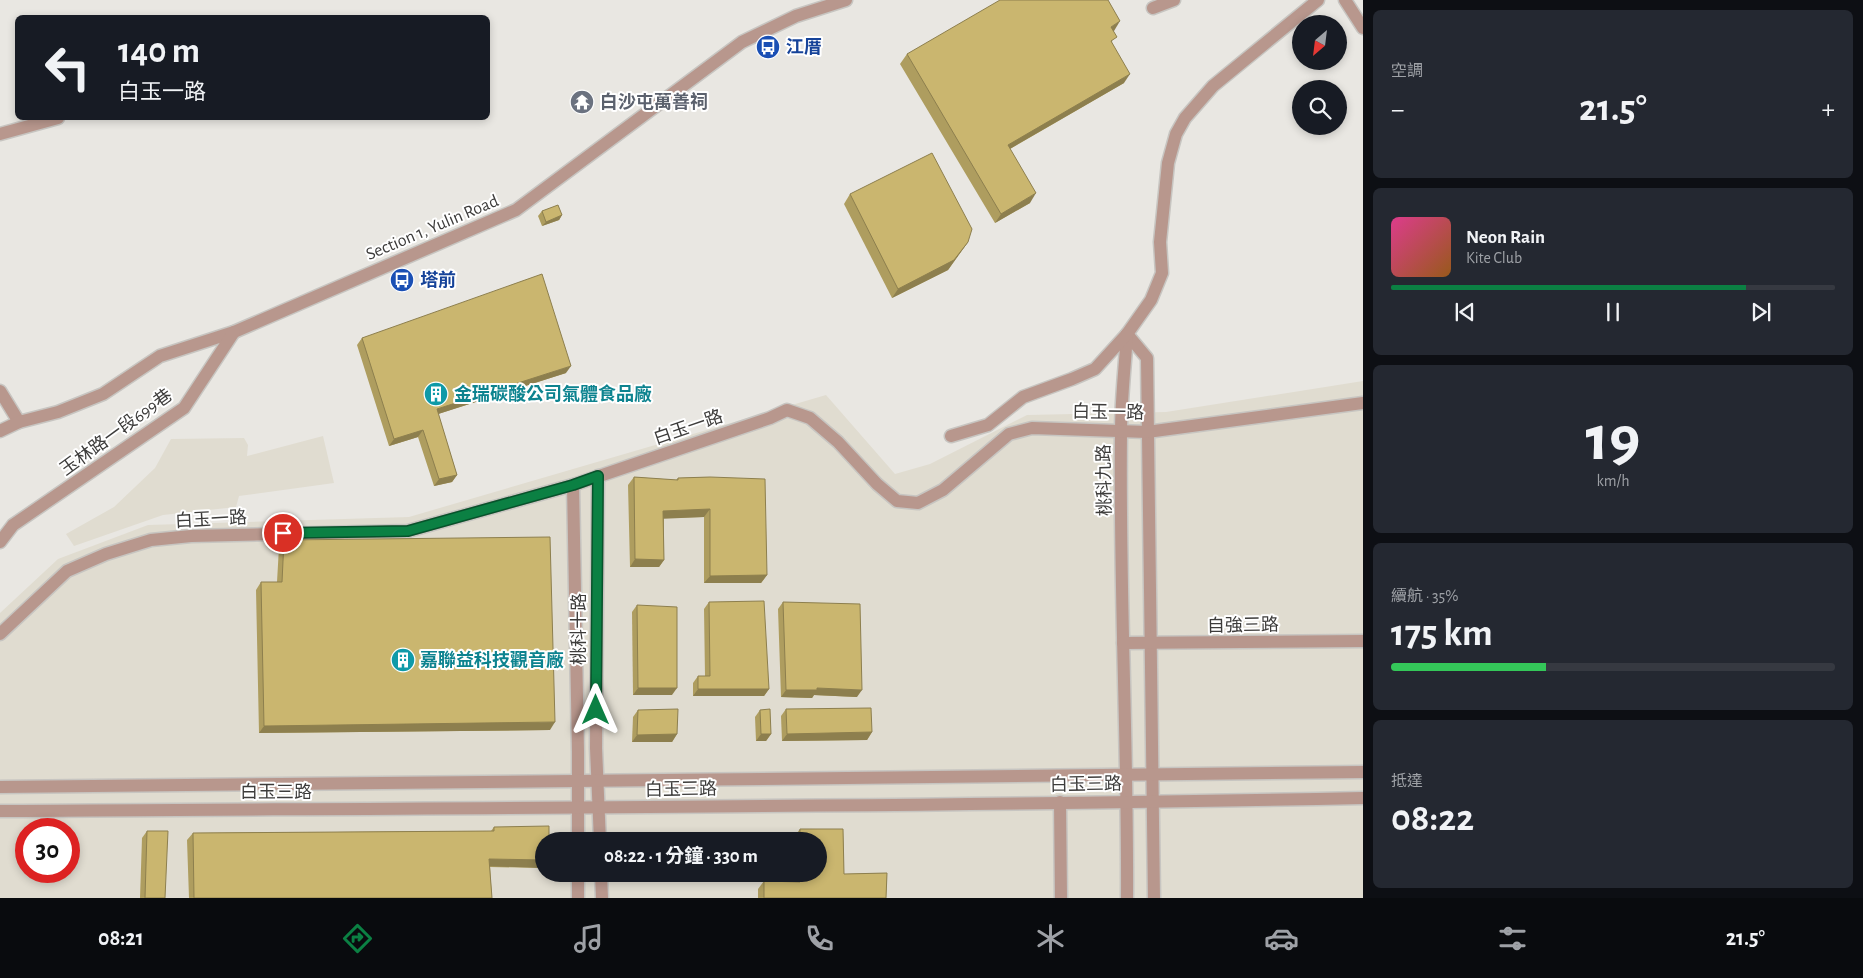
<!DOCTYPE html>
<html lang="zh-TW">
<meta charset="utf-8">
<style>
:root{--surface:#171b24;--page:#242831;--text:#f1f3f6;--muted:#9ea1a6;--line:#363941;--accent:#0b8043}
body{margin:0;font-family:"Alegreya Sans","Noto Sans TC",sans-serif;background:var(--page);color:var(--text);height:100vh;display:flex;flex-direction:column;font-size:19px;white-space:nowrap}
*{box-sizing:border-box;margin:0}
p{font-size:16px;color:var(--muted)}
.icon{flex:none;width:28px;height:28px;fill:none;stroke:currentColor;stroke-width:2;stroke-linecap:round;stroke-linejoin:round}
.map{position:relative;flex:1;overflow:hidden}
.details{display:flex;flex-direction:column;gap:10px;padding:10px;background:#0d0f14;width:500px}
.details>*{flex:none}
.top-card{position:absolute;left:15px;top:15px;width:475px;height:105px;border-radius:8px;box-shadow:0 2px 8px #0003;background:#171b24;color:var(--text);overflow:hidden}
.needle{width:32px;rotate:208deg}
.controls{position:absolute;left:1292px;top:15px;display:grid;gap:10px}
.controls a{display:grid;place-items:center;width:55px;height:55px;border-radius:50%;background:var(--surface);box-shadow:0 2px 8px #0003;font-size:25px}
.speed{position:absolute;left:15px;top:818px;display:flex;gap:10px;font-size:25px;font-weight:700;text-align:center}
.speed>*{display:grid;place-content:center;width:65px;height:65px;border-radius:50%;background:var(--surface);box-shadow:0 2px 8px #0003;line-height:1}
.speed .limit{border:8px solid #d22;background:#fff;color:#111}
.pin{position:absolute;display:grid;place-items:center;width:42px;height:42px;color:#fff;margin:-21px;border:2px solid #fff;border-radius:50%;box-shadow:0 1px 5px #0007}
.me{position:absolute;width:55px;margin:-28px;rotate:0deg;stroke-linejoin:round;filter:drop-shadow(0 0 4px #0008)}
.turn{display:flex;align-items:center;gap:18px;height:105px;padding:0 20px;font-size:22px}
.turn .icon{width:65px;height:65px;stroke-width:2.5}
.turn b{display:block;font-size:35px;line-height:42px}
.big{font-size:38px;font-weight:700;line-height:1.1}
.details .tile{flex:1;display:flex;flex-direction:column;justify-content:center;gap:8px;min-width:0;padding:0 18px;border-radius:8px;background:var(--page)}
.details .dial{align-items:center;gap:0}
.dial b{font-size:65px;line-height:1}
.song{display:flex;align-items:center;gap:15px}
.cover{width:60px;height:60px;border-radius:8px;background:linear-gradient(135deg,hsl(330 70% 55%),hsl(30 70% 35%))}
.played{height:5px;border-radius:2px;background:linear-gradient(90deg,var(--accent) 80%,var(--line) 80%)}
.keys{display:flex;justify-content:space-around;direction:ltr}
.heat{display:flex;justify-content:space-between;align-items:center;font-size:28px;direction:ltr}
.charge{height:8px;border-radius:4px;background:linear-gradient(90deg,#34c759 35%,var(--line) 0)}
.trip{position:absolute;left:535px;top:832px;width:292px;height:50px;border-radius:25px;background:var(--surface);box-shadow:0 2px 8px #0003;font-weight:700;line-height:50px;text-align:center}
.tabs{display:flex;height:80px;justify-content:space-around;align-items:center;background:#090b0e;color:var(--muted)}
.tabs .icon{width:35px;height:35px}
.tabs .active{color:var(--accent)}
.tabs b{font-size:22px;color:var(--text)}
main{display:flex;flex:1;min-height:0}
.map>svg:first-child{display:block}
.built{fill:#e0dcd0;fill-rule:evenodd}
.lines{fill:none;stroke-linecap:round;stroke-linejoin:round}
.minor-casing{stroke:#c7c5c1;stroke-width:15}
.minor{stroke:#b8978d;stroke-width:12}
.wall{fill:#ae9d5f}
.shaded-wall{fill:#8d7f4e}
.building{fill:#cab66f;stroke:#8d7f4e}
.route-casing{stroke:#07532c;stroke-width:12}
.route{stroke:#0b8043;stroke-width:9}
.labels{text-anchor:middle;stroke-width:4;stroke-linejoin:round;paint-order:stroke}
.transit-label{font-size:18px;font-weight:bold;fill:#164399;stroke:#fff;text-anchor:start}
.worship-label{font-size:18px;font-weight:bold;fill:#5b616d;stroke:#fff;text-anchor:start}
.street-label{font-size:18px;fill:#3d3c3b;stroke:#fff}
.culture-label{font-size:18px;font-weight:bold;fill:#0d838f;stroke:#fff;text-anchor:start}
</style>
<main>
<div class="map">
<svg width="1363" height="898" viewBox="0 0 1363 898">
<rect width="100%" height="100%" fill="#e9e7e2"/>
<g class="built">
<path d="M1363 381V898H0V613L58 559 148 525 409 517 826 395 895 474 930 464 1027 415 1166 412ZM26 829H69V871H26ZM544 841H819V874H544Z"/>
<path d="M323 436 334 483 239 496 236 507 163 515 74 546 66 534 114 507 155 468 171 439 244 438 248 445 247 456Z"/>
</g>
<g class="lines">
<g class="minor-casing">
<g id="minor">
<path d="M1345 0 1363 28"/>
<path d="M1153 8 1174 0"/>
<path d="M0 134 58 118"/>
<path d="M1127 334 1147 358 1154 898"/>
<path d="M1127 334C1125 366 1121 399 1121 432 1119 587 1128 743 1127 898"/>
<path d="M0 391 19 422"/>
<path d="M0 431 19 422 58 412 103 394 160 356 234 332 516 210 742 42 796 16 846 0"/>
<path d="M951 436 988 425 1023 397 1072 379 1095 369 1127 334 1151 300 1162 273 1160 242 1168 163 1176 134 1185 118 1213 86 1318 0"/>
<path d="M598 476 596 748 600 841"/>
<path d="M573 485 578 751V841"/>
<path d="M0 542 13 525 184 408 234 332"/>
<path d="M0 634 67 571 106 554 151 540 191 536 408 531 573 485 770 418 787 410 810 418 838 442 877 484 897 501 918 503 943 490 1009 434 1032 428 1147 432 1363 403"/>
<path d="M1123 643 1363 641"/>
<path d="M0 787C454 785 909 775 1363 772"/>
<path d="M1060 802 1061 898"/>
<path d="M0 811C454 808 909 807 1363 798"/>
<path d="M601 874 602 898"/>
<path d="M578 898V874"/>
</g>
</g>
<use href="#minor" class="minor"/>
</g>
<g class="wall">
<path d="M1113 31 1112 43 1124 83 1010 149 1030 203 995 223 900 64 907 54Z"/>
<path d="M850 194 968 242 948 270 892 298 844 204Z"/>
<path d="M542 211 562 215 559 220 542 226 538 216Z"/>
<path d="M362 338 566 373 438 414 457 475 452 482 434 486 418 437 389 446 357 345Z"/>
<path d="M634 477 676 480 678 478 710 477 767 575 761 583H704V517L664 518V560L659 567H630L628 485Z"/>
<path d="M284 540 550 730 259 733 256 590 261 582H277L279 547Z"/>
<path d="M709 602 769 689 764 696H693V683L698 676H705L704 609Z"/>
<path d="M783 602 857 697 814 695 812 698 781 697 778 609Z"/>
<path d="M637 605 672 695H633L632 612Z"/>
<path d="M786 709 872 732 867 740 782 741 781 716Z"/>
<path d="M638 710 677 734 672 742H632L633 717Z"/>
<path d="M760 710 771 734 766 741H756L755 717Z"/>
<path d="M494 827 544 841V867L543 868 490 867 492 898H189L187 840 193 833 491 831Z"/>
<path d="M800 829H843L844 874 887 873 886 898H758V889L764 881 793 882 794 874H819V841H794V837Z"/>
<path d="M147 831 165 898H140L142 838Z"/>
</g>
<g class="shaded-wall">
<path d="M1120 21 1114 31 1104 36 1111 27Z"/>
<path d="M1130 74 1124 83 1001 154 1008 145Z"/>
<path d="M1036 193 1030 203 995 223 1001 214Z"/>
<path d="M562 215 559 220 542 226 546 222Z"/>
<path d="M968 242 948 270 892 298 898 289Z"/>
<path d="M571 366 566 373 432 416 437 409Z"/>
<path d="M423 430 418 437 389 446 394 439Z"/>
<path d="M457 475 452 482 434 486 439 479Z"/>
<path d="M710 509 704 517 658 519 663 511Z"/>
<path d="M635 559 664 560 659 567H630Z"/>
<path d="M767 575 761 583H704L710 576Z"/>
<path d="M638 688H677L672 695H633Z"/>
<path d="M817 688 862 690 857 697 814 695 812 698 781 697 786 690Z"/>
<path d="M698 689H769L764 696H693Z"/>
<path d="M555 722 550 730 259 733 264 726Z"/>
<path d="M872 732 867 740 782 741 787 734Z"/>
<path d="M677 734 672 742H632L637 735Z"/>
<path d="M761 734H771L766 741H756Z"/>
<path d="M489 859 544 860V867L543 868 484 866Z"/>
</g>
<g class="building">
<path d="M1000 0H1108L1120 21 1111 27 1117 37 1111 41 1130 74 1008 145 1036 193 1001 214 907 54Z"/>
<path d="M932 153 972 229 968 242 954 260 898 289 850 194Z"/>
<path d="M558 205 562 215 546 222 542 211Z"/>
<path d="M542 274 571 366 437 409 457 475 439 479 423 430 394 439 362 338Z"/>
<path d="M634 477 678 480V478L710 477 765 479 767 575 710 576V509L663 511 664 560 635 559Z"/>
<path d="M550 537 555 722 264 726 261 582H282L284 540Z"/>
<path d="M764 601 769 689H698V676H710L709 602Z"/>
<path d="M783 602 860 604 862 690 817 688V690H786Z"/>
<path d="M637 605 677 607V688H638Z"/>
<path d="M871 708 872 732 787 734 786 709Z"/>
<path d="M678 709 677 734 637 735 638 710Z"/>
<path d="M770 709 771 734H761L760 710Z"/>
<path d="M549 826V841H544V860L489 859 492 898H194L193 833 494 831V827Z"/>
<path d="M800 829H843L844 874 887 873 886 898H764V881L800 882V874H819V841H800Z"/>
<path d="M147 831H168L165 898H145Z"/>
</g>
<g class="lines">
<g class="route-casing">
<path id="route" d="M283 533 408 531 573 485 598 476 596 710"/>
</g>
<use href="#route" class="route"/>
</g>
<defs>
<g id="bus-disc" transform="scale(1.25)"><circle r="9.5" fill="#1a4fb4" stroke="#fff"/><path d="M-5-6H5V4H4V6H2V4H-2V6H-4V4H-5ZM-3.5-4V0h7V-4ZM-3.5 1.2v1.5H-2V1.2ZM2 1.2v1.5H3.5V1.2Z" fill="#fff"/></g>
<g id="temple-disc" transform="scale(1.25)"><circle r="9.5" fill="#6b7280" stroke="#fff"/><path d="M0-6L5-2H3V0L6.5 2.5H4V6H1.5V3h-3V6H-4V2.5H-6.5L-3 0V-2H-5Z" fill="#fff"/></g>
<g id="building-disc" transform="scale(1.25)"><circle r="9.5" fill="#0f9aa8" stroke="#fff"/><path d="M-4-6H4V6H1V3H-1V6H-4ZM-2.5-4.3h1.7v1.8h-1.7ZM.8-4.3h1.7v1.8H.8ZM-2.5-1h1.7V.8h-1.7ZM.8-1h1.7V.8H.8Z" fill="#fff"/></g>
</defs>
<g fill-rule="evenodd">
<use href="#bus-disc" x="768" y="47"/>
<use href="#temple-disc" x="582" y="102"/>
<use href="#bus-disc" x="402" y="280"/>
<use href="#building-disc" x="436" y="394"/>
<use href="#building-disc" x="403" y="660"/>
</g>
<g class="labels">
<g class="transit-label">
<text x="786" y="53">江厝</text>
<text x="420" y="286">塔前</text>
</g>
<g class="worship-label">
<text x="600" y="108">白沙屯萬善祠</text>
</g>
<g class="street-label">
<text transform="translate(432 227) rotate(-23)" y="6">Section 1, Yulin Road</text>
<text transform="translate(1108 412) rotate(1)" y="6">白玉一路</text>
<text transform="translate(688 427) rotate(-19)" y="6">白玉一路</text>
<text transform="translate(116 432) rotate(-36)" y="6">玉林路一段699巷</text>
<text transform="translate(1104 480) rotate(-91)" y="6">桃科九路</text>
<text transform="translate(211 519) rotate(-3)" y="6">白玉一路</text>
<text transform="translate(1243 625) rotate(-1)" y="6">自強三路</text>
<text transform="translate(579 629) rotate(-90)" y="6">桃科十路</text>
<text transform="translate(1086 784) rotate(-1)" y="6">白玉三路</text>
<text transform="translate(681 789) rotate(-1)" y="6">白玉三路</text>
<text x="276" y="798">白玉三路</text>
</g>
<g class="culture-label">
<text x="454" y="400">金瑞碳酸公司氣體食品廠</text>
<text x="420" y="666">嘉聯益科技觀音廠</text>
</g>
</g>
</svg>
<div class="controls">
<a><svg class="needle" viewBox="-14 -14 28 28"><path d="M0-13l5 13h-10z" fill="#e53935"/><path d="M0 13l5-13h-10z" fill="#9ea1a6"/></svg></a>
<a><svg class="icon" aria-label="search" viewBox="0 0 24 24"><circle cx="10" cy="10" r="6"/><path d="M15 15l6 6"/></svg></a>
</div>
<div class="speed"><div class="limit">30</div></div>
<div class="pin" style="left:283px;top:533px;background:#d93025"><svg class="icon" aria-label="arrive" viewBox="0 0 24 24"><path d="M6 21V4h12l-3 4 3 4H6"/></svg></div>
<svg class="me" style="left:596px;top:710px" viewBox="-20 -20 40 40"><path d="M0-17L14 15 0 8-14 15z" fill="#0b8043" stroke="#fff" stroke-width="4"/></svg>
<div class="trip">08:22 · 1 分鐘 · 330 m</div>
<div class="top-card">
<div class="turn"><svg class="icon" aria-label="left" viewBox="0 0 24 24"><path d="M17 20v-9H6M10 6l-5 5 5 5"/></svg><div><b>140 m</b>白玉一路</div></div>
</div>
</div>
<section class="details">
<div class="tile"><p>空調</p>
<div class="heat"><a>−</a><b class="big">21.5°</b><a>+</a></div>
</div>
<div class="tile">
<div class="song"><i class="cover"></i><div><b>Neon Rain</b><p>Kite Club</p></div></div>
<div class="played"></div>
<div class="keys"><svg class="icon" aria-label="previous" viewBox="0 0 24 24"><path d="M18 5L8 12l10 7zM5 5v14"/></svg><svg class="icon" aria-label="pause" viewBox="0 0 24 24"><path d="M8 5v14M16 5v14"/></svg><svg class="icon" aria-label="next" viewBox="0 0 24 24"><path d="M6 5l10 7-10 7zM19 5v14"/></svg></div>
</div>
<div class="tile dial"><b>19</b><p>km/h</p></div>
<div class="tile"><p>續航 · 35%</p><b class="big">175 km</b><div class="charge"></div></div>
<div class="tile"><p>抵達</p><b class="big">08:22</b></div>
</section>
</main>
<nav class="tabs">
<b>08:21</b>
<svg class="icon active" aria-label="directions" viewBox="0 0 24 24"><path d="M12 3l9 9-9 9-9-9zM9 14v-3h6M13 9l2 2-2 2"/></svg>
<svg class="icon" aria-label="music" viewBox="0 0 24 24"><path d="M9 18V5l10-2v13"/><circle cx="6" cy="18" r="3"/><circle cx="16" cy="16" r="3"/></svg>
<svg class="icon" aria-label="phone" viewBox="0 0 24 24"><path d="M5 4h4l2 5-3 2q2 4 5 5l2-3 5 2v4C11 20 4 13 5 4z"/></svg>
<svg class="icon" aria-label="climate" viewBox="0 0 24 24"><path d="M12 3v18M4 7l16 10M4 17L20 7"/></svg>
<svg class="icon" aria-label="car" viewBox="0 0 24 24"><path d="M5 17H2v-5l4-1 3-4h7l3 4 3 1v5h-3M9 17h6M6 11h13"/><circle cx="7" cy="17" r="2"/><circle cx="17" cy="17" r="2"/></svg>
<svg class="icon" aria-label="filters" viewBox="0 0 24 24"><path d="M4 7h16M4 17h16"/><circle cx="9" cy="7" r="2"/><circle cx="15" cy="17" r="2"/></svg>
<b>21.5°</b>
</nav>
